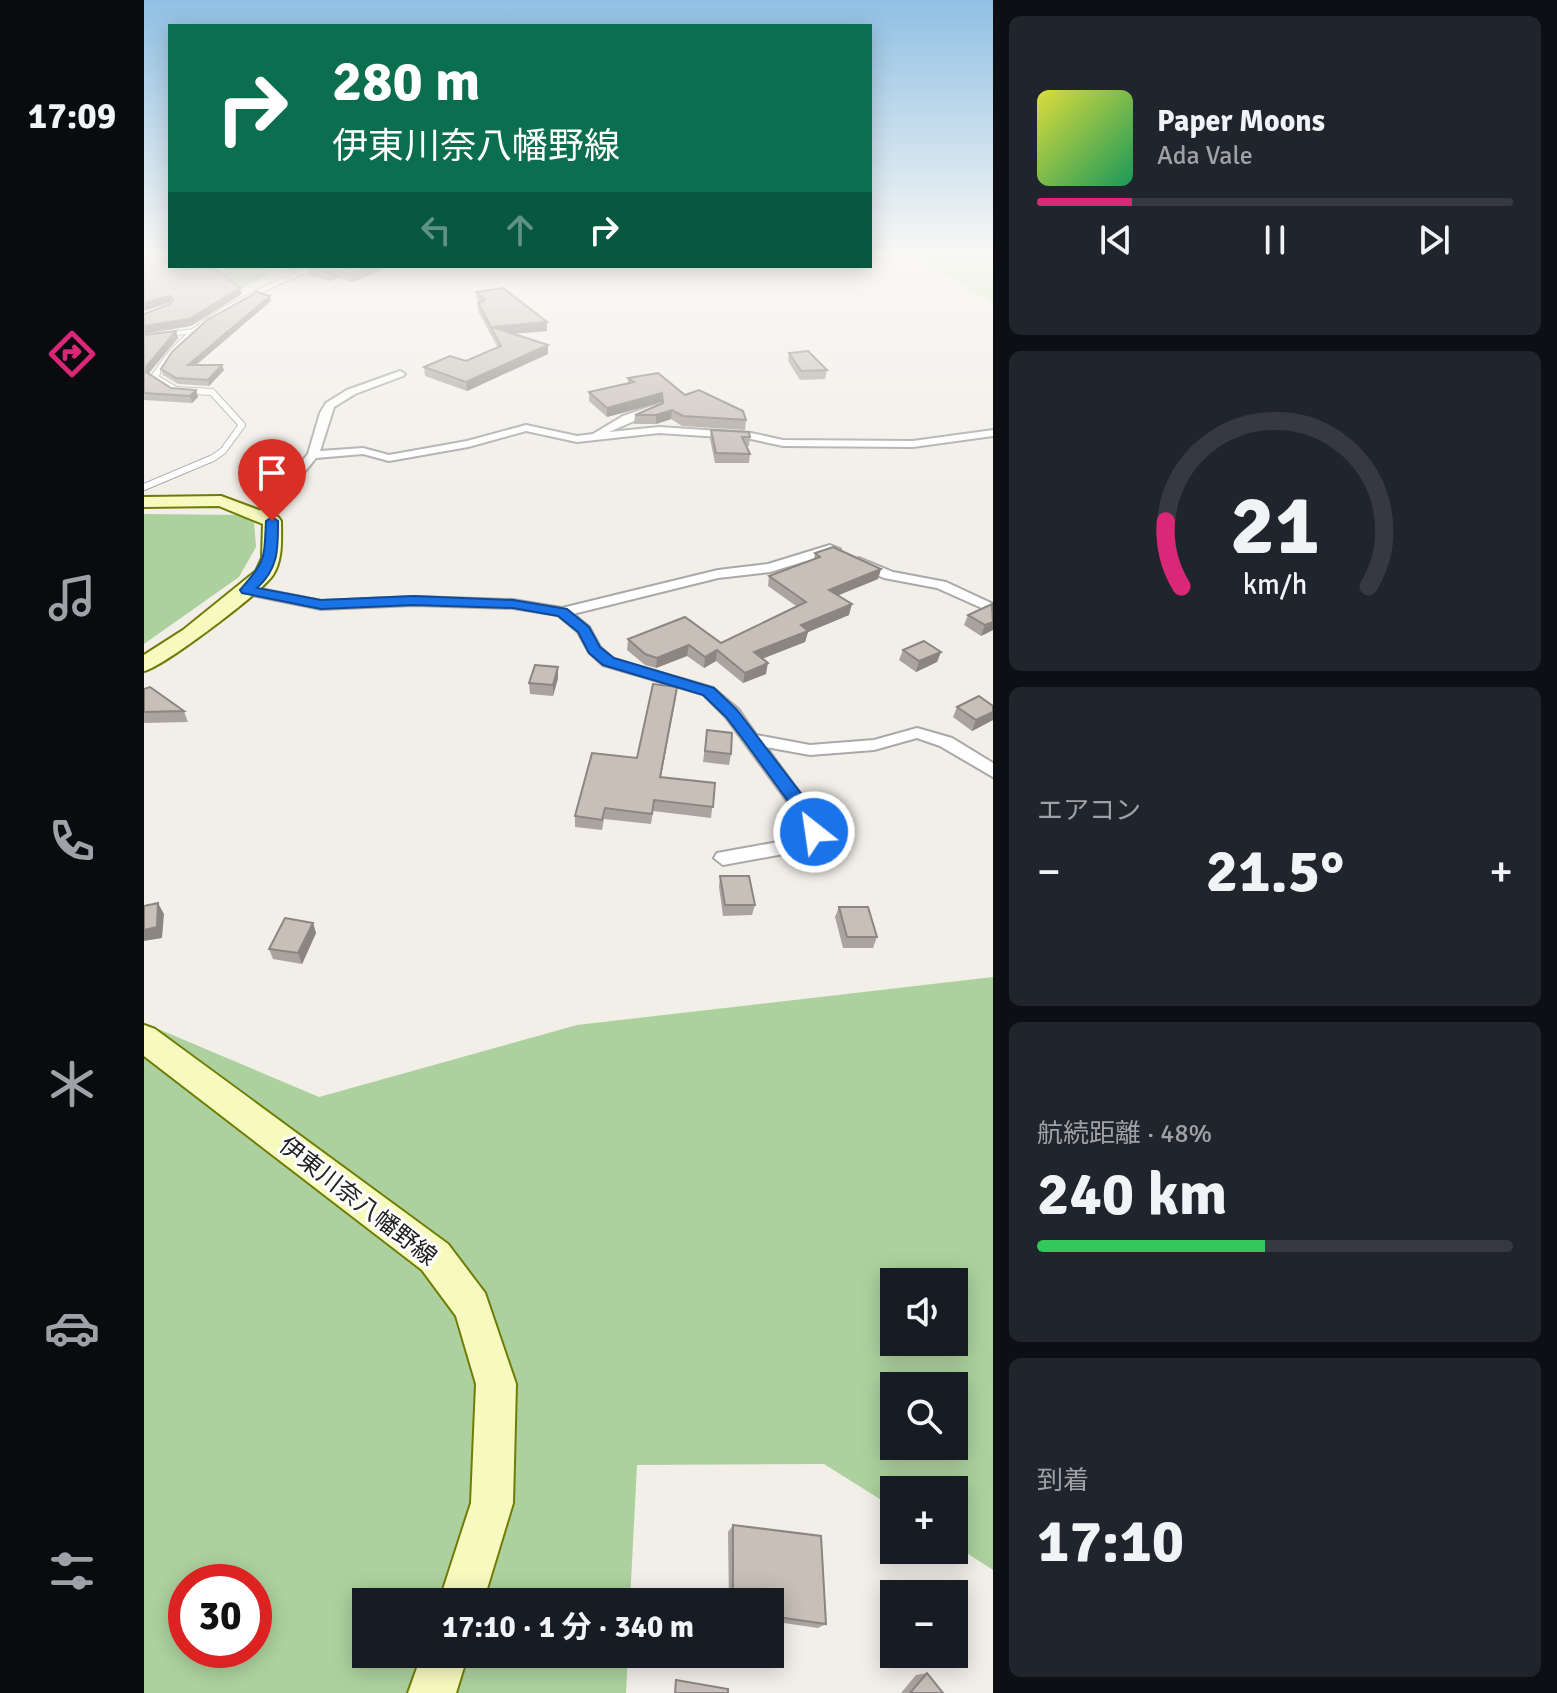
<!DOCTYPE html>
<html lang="ja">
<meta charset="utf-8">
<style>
:root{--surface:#171b24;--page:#20242c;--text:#f1f3f6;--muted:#9ea1a6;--line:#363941;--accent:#db2777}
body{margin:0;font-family:Signika,"Noto Sans JP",sans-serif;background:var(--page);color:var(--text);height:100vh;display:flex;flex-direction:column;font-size:30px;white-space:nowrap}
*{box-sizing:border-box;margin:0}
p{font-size:26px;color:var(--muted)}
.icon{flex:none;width:44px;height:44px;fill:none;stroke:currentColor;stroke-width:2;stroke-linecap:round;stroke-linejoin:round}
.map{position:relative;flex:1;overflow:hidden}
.details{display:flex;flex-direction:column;gap:16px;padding:16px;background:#0d0f14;width:564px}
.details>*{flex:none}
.hud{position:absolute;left:24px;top:24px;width:704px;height:244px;border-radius:0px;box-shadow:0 4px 20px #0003;background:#0b6e4f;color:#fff;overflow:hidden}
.fabs{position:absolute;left:736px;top:1268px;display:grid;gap:16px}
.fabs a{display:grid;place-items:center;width:88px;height:88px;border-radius:0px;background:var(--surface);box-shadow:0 4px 20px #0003;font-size:40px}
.speed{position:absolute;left:24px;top:1564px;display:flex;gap:16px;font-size:40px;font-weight:700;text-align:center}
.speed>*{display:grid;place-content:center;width:104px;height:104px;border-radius:50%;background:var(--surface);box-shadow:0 4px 20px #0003;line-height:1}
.speed .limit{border:12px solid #d22;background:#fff;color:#111}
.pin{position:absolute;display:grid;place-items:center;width:68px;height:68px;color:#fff;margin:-82px -34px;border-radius:50% 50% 50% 0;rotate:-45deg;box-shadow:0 0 8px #0007}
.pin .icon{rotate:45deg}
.me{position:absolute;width:88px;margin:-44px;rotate:330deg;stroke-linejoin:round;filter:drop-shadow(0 0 6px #0008)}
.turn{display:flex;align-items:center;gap:28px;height:168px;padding:0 32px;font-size:36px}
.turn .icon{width:104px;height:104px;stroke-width:2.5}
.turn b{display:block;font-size:56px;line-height:68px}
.lanes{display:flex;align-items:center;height:76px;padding:0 32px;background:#0003;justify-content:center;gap:40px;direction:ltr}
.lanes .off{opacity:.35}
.big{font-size:60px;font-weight:700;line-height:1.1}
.details .tile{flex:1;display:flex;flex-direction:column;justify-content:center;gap:12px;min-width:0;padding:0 28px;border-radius:12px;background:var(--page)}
.details .dial{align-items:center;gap:0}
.dial svg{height:208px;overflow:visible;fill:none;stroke:var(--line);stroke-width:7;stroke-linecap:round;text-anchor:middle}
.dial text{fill:var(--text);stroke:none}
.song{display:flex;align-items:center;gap:24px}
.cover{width:96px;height:96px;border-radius:12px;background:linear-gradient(135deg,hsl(60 70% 55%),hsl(150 70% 35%))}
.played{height:8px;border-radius:4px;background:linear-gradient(90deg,var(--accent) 20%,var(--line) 20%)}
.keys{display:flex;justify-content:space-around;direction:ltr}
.heat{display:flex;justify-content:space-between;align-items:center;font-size:44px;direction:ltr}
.charge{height:12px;border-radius:6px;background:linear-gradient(90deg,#34c759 48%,var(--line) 0)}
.trip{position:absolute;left:208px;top:1588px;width:432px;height:80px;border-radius:0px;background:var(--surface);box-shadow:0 4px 20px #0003;font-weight:700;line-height:80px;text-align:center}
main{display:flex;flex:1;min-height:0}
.dock{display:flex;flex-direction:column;width:144px;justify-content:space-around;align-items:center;background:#090b0e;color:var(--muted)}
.dock .icon{width:56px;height:56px}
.dock .current{color:var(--accent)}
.dock b{font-size:36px;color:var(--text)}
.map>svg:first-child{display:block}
.grass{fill:#cdebb0}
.forest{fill:#add19e;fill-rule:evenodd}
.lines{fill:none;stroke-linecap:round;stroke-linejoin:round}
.lane-far1-casing{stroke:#a9a9a9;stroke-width:6}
.lane-casing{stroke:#a9a9a9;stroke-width:8}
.street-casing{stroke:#a9a9a9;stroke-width:4}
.secondary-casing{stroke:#707d05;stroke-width:4}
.lane-far1{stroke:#fff;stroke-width:4}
.lane{stroke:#fff;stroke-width:6}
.street{fill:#fff;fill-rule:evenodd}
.secondary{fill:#f7fabf;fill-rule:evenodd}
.wall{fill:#aba49e}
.shaded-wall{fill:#8b8681}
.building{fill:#c7bfb8;stroke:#8b8681;stroke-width:2}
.route{fill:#1a73e8;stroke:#114b97;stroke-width:2}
.labels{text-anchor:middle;stroke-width:6;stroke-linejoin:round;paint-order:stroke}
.near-street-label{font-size:24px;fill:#222;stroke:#fff}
</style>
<main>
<nav class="dock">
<b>17:09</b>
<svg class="icon current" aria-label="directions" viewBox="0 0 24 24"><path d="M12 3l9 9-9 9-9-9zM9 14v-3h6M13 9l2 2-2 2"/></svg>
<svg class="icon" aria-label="music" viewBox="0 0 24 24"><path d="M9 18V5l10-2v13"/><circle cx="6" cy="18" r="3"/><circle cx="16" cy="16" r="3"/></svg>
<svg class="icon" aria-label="phone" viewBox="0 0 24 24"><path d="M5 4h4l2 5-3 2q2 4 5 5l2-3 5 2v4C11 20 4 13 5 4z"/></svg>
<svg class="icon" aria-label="climate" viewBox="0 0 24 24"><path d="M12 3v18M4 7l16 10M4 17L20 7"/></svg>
<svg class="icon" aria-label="car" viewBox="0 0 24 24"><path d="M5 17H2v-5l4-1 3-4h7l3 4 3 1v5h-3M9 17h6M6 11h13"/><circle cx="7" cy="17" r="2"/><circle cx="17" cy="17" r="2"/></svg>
<svg class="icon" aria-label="filters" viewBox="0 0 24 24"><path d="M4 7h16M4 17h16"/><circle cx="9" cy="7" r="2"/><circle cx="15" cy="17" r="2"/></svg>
</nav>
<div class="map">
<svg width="849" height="1693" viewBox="0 0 849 1693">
<rect width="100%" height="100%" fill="#f2efe9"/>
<path class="grass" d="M815 252H849V302L778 262Z"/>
<g class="forest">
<path d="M78 266H118L123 275 74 301V289L81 273Z"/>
<path d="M0 514 98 515 110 521 112 547 95 577 0 644Z"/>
<path d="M849 977V1570L810 1545V1490H750V1508L680 1464 493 1465 486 1602H222V1654H484L482 1693H0V1023L175 1097 433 1025ZM750 1282H810V1342H750ZM750 1386H810V1446H750ZM42 1582H110V1650H42Z"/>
</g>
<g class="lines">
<g class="lane-far1-casing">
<g id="lane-far1">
<path d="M0 337 51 331"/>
<path d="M11 375C45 316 114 292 173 266"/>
</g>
</g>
<g class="lane-casing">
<path id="lane" d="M0 487 69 458 79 451 98 425 68 392 32 390 10 377 13 373"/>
</g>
<g class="street-casing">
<g id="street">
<path d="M256 371 261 374 259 376 211 394 190 407 176 451 219 448 245 455 323 441 382 425 433 436 449 434 479 416 511 405 516 408 515 410 465 432 515 427 607 433 639 440 769 441 849 430V436L769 447 639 446 607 439 515 433 433 442 382 431 324 447 245 461 219 454 172 458 123 518H115V512L164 454 176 413 182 403 203 390Z"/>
<path d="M686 545 696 549V555L685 554 626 572 574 578 429 614 445 627 456 647 469 659 569 688 594 709 612 735 666 745 730 740 773 728 808 738 849 763V777L796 746 773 738 730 750 666 755 622 747 671 814 679 832 656 851 579 865 570 858 573 853 645 840 660 830 657 820 582 717 559 694 459 665 445 652 434 632 414 615 369 608 270 605 177 609 103 594 96 590 103 586 177 601 270 597 369 600 418 608 574 570 624 564Z"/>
<path d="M715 558 749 572 802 582 849 604V613L793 588 740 578 710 565 708 562Z"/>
</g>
</g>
<g class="secondary-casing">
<g id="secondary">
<path d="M77 496 134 517 137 521C137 539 139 559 129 575 118 592 19 667 0 671V655L39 630 112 571 118 558 119 524 75 506 0 507V497Z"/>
<path d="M0 1025 11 1029 304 1244 341 1293 372 1384 369 1503 339 1602H295L327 1503 332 1384 312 1316 278 1270 0 1056Z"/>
<path d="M278 1654H324L312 1693H264Z"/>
</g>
</g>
<use href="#lane-far1" class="lane-far1"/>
<use href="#lane" class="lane"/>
<use href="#street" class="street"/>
<use href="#secondary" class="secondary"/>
</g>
<g class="wall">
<path d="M133 266H162L149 271Z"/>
<path d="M216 266H237V271L207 282 193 278 185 281 165 275 163 267H213Z"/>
<path d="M332 292 403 322V331L368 334 404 354 323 391 281 376 280 367 322 361 354 348 334 311V303L335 302 333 300Z"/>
<path d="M127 301 52 365 80 370 65 386 34 384 19 375 17 369Z"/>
<path d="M32 331 34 338 5 373 27 388 52 390 54 397 48 403 0 400V335Z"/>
<path d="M645 353 683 370 681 379 656 380 644 361Z"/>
<path d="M484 378 541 395 602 420 601 430 538 426 527 419 512 424H490L491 415 518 402 463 417 445 401V392L484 384Z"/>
<path d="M567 430 606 437 605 446H603L606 454 605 463H571L566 439Z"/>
<path d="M671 553 737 569 734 579 694 595 705 615 664 632 661 642 618 658 622 674 599 683 572 661 560 668 543 656 512 668 501 665 483 650 484 639 577 643 652 606 624 586 625 576 670 559Z"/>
<path d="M849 604V630L837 636 820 625 824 615Z"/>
<path d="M759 650 797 652 793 662 772 672 755 660Z"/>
<path d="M414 678 409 696 386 694 385 683Z"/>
<path d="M533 687 517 777 571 783 567 818 509 811 507 824 460 819 458 830 431 827V816L493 758Z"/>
<path d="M0 689 40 711 44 722 0 723Z"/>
<path d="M849 706V720L828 731 809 717 813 707Z"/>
<path d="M563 730 587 754 585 765 559 762Z"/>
<path d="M576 876 611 905 608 915 579 916 575 887Z"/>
<path d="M695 907 733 937 729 948H699L691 917Z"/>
<path d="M169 923 172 933 158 964 129 959 125 949Z"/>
<path d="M589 1525 682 1624 674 1628 626 1621V1602H585L584 1532Z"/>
<path d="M783 1673 799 1693H757L772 1675Z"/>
</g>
<g class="shaded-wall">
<path d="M149 266H162L149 271Z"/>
<path d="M229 266H237V271L207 282 206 274Z"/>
<path d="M192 270 193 278 185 281 184 273Z"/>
<path d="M96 288 98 294 47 326 0 334V326Z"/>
<path d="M26 296 28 302 0 311V303Z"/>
<path d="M126 296 127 301 45 371 44 365Z"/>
<path d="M403 322V331L351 335 348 327Z"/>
<path d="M32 331 34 338 5 373 2 372 3 366Z"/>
<path d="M404 345V354L323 391 322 382Z"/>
<path d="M78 365 80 370 65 386 64 380Z"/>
<path d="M52 390 54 397 48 403 46 396Z"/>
<path d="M518 393V402L463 417V408Z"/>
<path d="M528 410 527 419 512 424V415Z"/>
<path d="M737 569 734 579 683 600 685 590Z"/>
<path d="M708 604 705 615 664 632 661 642 608 663 610 652 657 625Z"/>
<path d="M849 622V630L837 636 841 625Z"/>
<path d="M545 645 543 656 512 668 513 658Z"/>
<path d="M573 650 572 661 560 668 561 657Z"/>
<path d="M797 652 793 662 772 672 775 661Z"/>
<path d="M624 663 622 674 599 683 601 673Z"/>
<path d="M414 667V678L409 696V685Z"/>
<path d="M533 687 532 697 515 787 516 777Z"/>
<path d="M849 712V720L828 731 832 720Z"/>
<path d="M14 903 20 914 18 938 0 941V930Z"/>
<path d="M169 923 172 933 158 964 154 953Z"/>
</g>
<g class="building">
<path d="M0 252H26V266H69L96 288 45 319 0 326V314L26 304 29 300 26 296 0 303Z"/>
<path d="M166 266 213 267 229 266 206 274 192 270 184 273 163 267Z"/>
<path d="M359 288 403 322 348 327 404 345 322 382 280 367 306 356 322 361 357 346 334 303 341 300 332 292Z"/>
<path d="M113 292 126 296 44 365H78L64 380 32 378 17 369 28 352 63 320Z"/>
<path d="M32 331 3 366 2 372 27 388 52 390 46 396 0 393V335Z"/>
<path d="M664 351 683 370 657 371 645 353Z"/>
<path d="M514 373 541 395 555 390 599 411 602 420 539 416 528 410 512 415H491L519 403 518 393 463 408 445 392 490 382 484 378Z"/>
<path d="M567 430 605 432 606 437H598L606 454 572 453Z"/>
<path d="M689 547 737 569 685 590 708 604 657 625 664 631 610 652 624 663 601 673 573 650 561 657 545 645 513 658 501 654 484 639 541 617 577 643 662 602 625 576 676 557 671 553Z"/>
<path d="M848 604 849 622 841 625 824 615Z"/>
<path d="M780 641 797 652 775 661 759 650Z"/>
<path d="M391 665 414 667 409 685 385 683Z"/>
<path d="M509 684 533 687 516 777 571 783 569 807 510 800 508 814 461 808 458 820 431 816 448 753 493 758Z"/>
<path d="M6 687 40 711 0 712V689Z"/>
<path d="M835 696 849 706V712L832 720 813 707Z"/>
<path d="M563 730 588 733 587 754 561 751Z"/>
<path d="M576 876H605L611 905H581Z"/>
<path d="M14 903 13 927 0 930V906Z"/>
<path d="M695 907H724L733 937H703Z"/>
<path d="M141 918 169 923 154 953 125 949Z"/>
<path d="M589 1525 677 1536 682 1624 626 1616V1602H589Z"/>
<path d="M783 1673 799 1693H766Z"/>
<path d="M532 1680 584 1689V1693H531Z"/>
</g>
<linearGradient id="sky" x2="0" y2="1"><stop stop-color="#8fc0e4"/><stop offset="0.52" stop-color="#f9f8f5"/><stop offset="1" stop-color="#f9f8f5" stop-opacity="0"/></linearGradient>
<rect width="849" height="489" fill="url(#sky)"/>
<path class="route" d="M128 517 134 521C134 548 135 568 113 588L177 600 270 596 369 600 423 609 445 627 456 647 470 658 570 688 593 710 672 813 679 832 676 836H663L657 819 601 742 582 717 559 695 459 665 445 653 434 632 414 616 369 608 270 605 177 609 98 593 96 590C122 561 120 560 122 521Z"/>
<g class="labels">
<g class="near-street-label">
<text transform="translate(214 1201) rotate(38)" y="8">伊東川奈八幡野線</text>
</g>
</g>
</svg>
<div class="fabs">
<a><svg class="icon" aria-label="sound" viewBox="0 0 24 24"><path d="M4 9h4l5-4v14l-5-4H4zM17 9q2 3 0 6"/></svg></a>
<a><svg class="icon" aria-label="search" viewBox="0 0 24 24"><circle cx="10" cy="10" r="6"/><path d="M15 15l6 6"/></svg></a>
<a>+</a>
<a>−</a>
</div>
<div class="speed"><div class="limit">30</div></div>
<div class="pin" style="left:128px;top:521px;background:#d93025"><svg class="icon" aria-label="arrive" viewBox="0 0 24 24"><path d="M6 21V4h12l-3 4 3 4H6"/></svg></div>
<svg class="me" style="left:670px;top:832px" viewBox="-20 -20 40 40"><circle r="17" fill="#1a73e8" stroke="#fff" stroke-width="3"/><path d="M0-11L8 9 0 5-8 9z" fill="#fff"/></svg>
<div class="trip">17:10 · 1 分 · 340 m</div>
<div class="hud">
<div class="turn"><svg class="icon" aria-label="right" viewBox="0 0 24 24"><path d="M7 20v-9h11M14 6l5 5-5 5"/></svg><div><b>280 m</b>伊東川奈八幡野線</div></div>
<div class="lanes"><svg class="icon off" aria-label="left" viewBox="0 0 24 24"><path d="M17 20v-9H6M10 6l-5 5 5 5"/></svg><svg class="icon off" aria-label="ahead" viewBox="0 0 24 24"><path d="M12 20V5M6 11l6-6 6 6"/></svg><svg class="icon" aria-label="right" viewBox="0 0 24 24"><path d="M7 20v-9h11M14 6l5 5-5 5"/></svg></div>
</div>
</div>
<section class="details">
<div class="tile">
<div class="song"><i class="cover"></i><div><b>Paper Moons</b><p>Ada Vale</p></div></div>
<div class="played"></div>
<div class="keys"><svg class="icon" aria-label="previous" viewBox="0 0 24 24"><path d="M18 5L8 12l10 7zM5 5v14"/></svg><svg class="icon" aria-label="pause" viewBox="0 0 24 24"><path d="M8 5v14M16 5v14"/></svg><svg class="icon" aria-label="next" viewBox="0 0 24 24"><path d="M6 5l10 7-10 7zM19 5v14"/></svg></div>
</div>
<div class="tile dial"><svg viewBox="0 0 100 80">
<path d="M14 69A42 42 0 1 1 86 69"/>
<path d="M14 69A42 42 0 0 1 8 44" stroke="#db2777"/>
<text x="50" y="56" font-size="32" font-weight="700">21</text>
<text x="50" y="72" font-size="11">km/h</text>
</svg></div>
<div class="tile"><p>エアコン</p>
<div class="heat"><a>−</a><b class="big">21.5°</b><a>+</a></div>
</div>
<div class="tile"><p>航続距離 · 48%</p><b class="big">240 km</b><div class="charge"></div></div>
<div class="tile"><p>到着</p><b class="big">17:10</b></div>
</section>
</main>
